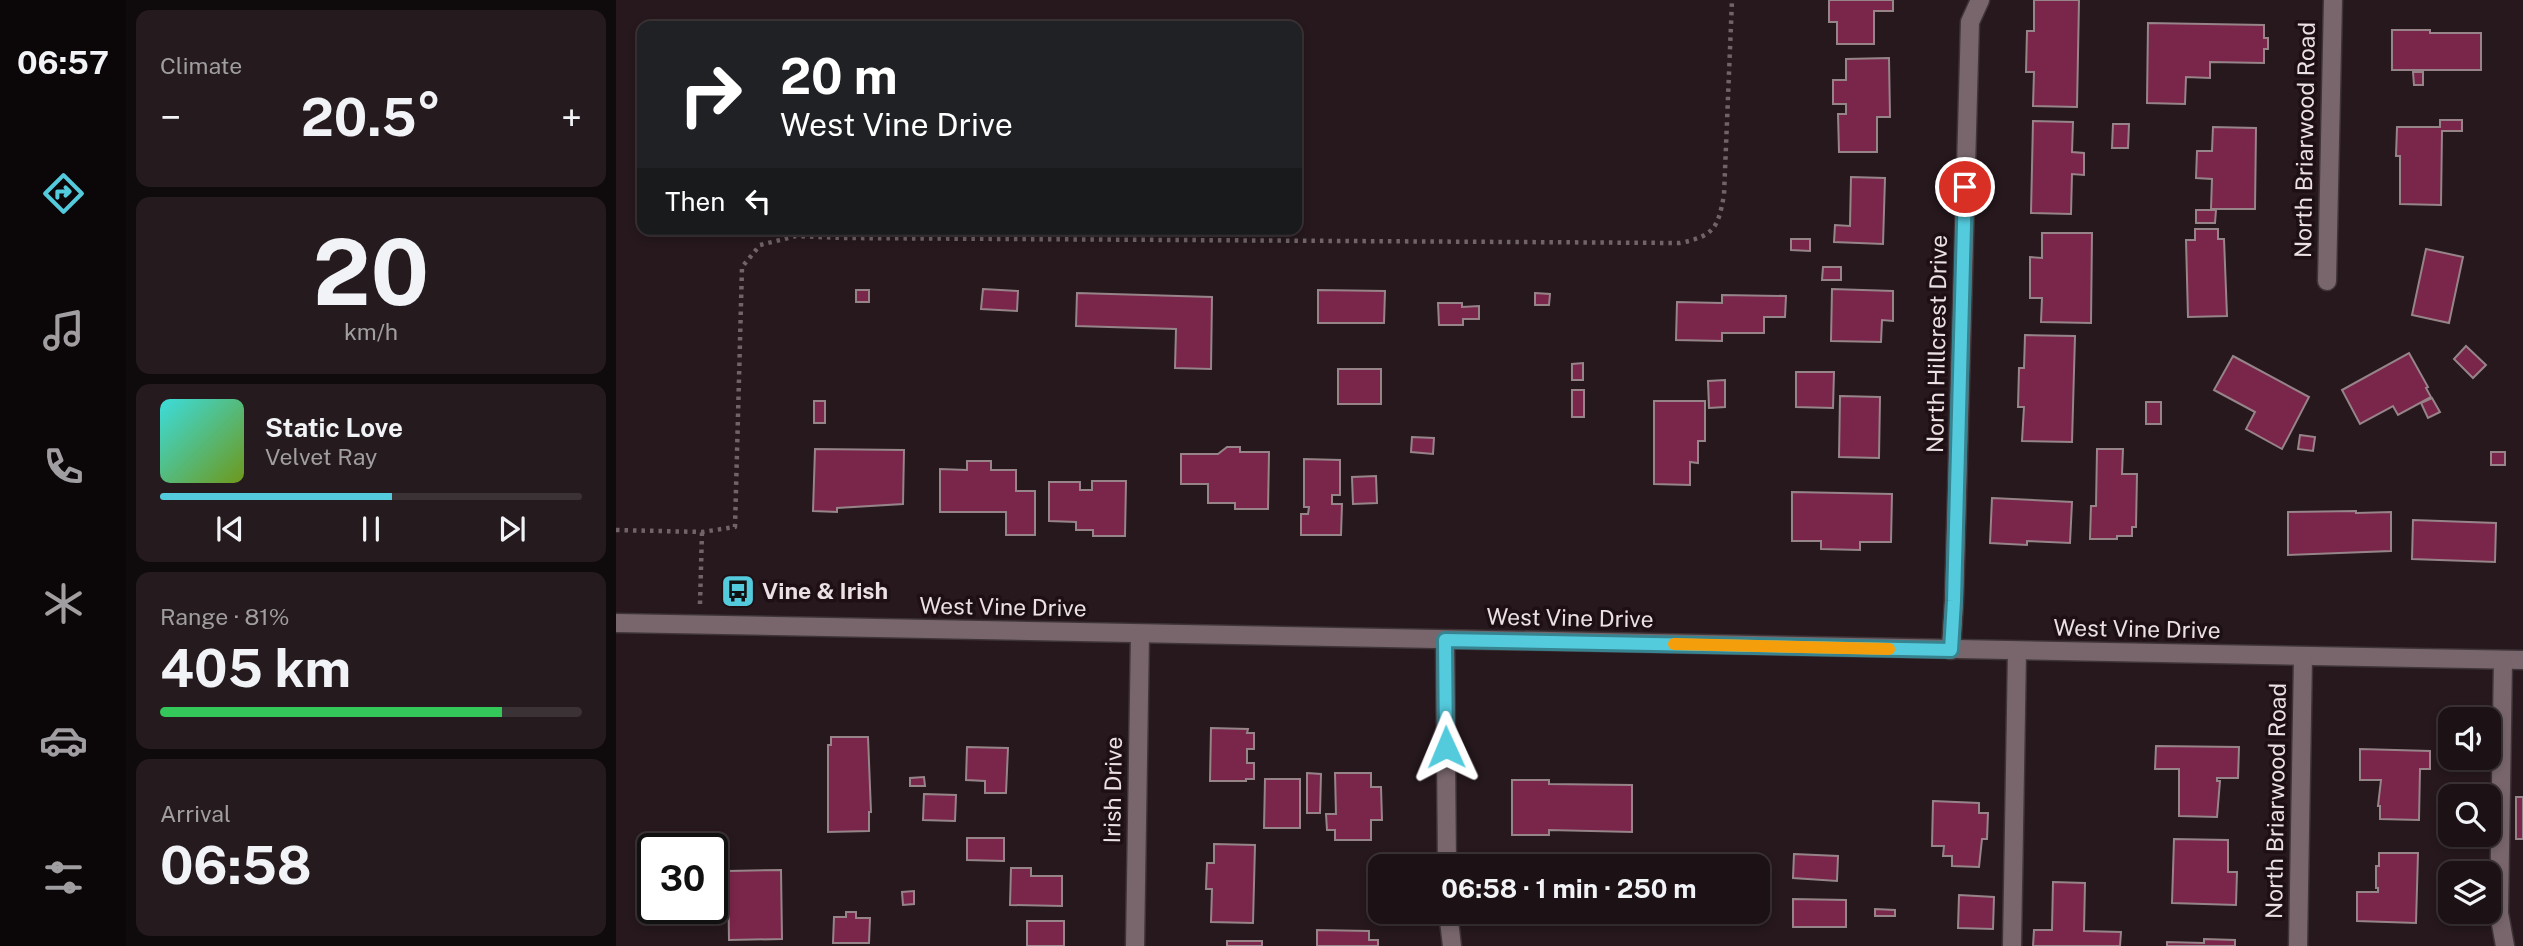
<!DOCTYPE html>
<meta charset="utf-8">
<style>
:root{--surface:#1c1216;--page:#251b1f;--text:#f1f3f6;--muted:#a09ea1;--line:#3a3235;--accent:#54cadd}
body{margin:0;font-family:"Public Sans",sans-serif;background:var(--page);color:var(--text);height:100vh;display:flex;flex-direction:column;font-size:26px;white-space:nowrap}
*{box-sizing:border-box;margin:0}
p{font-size:23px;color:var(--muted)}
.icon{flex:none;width:38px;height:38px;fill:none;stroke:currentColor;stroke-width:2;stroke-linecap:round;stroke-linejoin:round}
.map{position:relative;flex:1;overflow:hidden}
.details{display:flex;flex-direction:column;gap:10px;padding:10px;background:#0f0a0c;width:490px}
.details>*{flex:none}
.guide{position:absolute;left:21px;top:21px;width:665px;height:214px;border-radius:14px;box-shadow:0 4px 10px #0003,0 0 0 2px var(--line);background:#202124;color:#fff;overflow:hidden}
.tools{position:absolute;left:1822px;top:707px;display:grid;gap:14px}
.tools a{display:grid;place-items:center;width:63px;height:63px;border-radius:14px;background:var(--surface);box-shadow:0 4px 10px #0003,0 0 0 2px var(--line);font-size:35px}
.speed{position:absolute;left:21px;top:833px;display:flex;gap:14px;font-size:35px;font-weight:700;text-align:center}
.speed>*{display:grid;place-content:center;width:91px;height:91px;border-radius:50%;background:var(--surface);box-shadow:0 4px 10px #0003,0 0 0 2px var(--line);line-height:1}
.speed .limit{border:4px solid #111;border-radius:10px;background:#fff;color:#111}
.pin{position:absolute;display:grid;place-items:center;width:60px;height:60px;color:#fff;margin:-30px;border:4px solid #fff;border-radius:50%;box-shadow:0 2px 7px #0007}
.me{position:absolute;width:77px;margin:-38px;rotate:359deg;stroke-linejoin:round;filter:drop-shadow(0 0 5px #0008)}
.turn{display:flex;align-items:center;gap:24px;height:147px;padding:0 28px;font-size:32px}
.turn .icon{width:91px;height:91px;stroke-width:2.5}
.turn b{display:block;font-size:49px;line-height:60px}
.then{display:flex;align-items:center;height:66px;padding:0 28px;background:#0003;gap:14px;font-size:26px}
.big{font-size:52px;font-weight:700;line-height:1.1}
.details .card{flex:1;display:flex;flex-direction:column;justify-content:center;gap:10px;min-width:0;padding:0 24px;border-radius:14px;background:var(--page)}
.details .dial{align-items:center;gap:0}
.dial b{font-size:91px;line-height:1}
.song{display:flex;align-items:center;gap:21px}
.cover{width:84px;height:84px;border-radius:10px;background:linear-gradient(135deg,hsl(180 70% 55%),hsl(80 70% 35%))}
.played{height:7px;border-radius:4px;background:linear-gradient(90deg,var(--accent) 55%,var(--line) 55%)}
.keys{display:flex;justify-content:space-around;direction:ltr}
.heat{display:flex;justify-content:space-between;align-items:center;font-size:38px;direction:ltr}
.charge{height:10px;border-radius:5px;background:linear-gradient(90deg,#34c759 81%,var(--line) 0)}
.trip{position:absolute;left:752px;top:854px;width:402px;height:70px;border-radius:14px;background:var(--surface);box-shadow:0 4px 10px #0003,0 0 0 2px var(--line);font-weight:700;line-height:70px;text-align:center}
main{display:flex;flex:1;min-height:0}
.tabs{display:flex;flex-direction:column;width:126px;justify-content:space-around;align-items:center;background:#0b0709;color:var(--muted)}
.tabs .icon{width:49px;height:49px}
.tabs .active{color:var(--accent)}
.tabs b{font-size:32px;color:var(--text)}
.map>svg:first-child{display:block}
.building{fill:#7a254a;stroke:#968489;stroke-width:2}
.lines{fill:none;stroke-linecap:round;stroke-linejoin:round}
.minor-casing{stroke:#3f3538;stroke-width:21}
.path{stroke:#706468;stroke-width:4.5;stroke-dasharray:3.5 5;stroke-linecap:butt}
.minor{stroke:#78666c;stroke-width:18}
.route-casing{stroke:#378390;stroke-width:18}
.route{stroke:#54cadd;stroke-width:12}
.slow{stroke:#f59e0b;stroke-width:12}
.labels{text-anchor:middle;stroke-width:7;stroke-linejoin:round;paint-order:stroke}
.street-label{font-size:23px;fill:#ebe1e4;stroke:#1d0f14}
.poi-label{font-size:23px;font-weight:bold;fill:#ebe1e4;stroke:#1d0f14;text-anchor:start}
</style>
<main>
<nav class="tabs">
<b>06:57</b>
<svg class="icon active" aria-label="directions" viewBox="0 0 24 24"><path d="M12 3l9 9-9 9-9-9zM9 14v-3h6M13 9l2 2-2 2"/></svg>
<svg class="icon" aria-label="music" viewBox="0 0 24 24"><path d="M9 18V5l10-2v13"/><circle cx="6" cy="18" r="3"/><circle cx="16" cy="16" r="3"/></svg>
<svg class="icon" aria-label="phone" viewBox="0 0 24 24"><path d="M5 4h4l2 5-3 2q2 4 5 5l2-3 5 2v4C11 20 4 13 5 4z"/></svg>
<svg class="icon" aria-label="climate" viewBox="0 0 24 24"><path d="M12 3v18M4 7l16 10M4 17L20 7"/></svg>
<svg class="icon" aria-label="car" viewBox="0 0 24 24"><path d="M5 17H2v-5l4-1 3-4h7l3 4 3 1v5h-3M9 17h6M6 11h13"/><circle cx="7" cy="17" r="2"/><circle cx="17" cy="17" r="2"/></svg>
<svg class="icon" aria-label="filters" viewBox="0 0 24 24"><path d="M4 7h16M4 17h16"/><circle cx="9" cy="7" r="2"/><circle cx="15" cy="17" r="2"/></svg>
</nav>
<section class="details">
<div class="card"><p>Climate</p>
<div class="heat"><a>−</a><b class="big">20.5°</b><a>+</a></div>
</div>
<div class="card dial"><b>20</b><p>km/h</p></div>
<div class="card">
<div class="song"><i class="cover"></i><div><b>Static Love</b><p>Velvet Ray</p></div></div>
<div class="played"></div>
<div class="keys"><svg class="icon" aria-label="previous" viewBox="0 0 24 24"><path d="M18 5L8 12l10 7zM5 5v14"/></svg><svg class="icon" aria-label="pause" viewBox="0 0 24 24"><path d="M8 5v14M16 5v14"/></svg><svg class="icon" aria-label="next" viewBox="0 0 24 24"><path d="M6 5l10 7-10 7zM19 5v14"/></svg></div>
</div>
<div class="card"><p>Range · 81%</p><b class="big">405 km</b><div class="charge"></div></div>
<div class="card"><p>Arrival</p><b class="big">06:58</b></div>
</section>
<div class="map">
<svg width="1907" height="946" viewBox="0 0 1907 946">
<rect width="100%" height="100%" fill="#26181d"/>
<g class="building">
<path d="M1213 0H1277V11H1258V44H1221V22H1213Z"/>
<path d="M1418 0H1463L1461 107 1417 106 1418 72H1410L1411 31H1418Z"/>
<path d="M1532 23 1648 25V38H1652V49H1648V63L1594 62V78L1570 77 1569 104 1531 103Z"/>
<path d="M1776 30H1814V33H1865V70H1776Z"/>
<path d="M1273 58 1274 117H1261V152H1223L1222 114H1230V104H1217V80H1230V59Z"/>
<path d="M1797 72H1807V85H1798Z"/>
<path d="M1824 120H1846V131H1826L1825 205 1784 204V156H1780L1781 127H1824Z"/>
<path d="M1417 121 1457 122 1456 152 1468 153V175L1456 174 1455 214 1415 213Z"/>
<path d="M1497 124H1513L1512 148H1496Z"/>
<path d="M1597 127 1640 128 1639 209H1595L1596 179 1580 178 1581 151H1596Z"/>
<path d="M1235 177 1269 178 1267 244 1218 242 1219 225 1234 226Z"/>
<path d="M1580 210H1600L1599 223H1580Z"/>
<path d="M1579 229H1602V239H1608L1611 316 1572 317 1570 240H1579Z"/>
<path d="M1426 233H1476L1475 323 1425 322 1426 298H1414V257L1426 258Z"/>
<path d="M1175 239H1194V251L1175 250Z"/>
<path d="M1810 249 1847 257 1833 323 1796 315Z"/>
<path d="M1207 267H1225V280H1206Z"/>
<path d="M367 289 402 291 401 311 365 309Z"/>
<path d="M1216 289 1277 291V321L1266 320 1265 342 1215 341Z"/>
<rect x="240" y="290" width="13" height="12"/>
<path d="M702 290 769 291 768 323H702Z"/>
<path d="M461 293 596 297 595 369 559 368 560 329 460 326Z"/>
<path d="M919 293 934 294 933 305H919Z"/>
<path d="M1106 295 1170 296 1169 317H1148V333H1106V341L1060 340 1061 302 1106 303Z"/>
<path d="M822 303H846V307L863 306V319H847V325H823Z"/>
<path d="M1409 335 1459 336 1456 442 1406 441 1408 407H1402L1403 368H1408Z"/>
<path d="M1850 346 1870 365 1857 378 1838 359Z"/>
<path d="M1793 353 1812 387 1810 388 1815 397 1782 415 1777 406 1744 424 1726 390Z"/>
<path d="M1617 356 1693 397 1666 449 1630 429 1639 412 1598 390Z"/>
<path d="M967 363V380H956V364Z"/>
<rect x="722" y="369" width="43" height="35"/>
<path d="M1180 372H1218L1217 408 1180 407Z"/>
<path d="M1109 380V407L1093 408 1092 381Z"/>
<rect x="956" y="390" width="12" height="27"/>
<path d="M1224 396 1264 397 1263 458 1223 457Z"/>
<path d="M1816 398 1824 412 1812 418 1805 403Z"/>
<rect x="198" y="401" width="11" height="22"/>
<path d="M1038 401H1089V441H1082V463L1074 462V485L1038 484Z"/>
<rect x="1530" y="402" width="15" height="22"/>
<path d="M1684 435 1699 437 1697 451 1682 449Z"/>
<path d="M796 437 818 438 817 454 795 452Z"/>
<path d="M611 447H624V452H653L652 509H619V503H592V484H565V454H602Z"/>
<path d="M199 449 288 450 287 504 221 508V512L197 511Z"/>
<path d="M1481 449H1507L1506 474H1521L1520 527H1516V536H1501V539H1474L1475 506H1480Z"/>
<rect x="1875" y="452" width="14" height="13"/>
<path d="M688 459 724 460V495H716V504H726L725 535H685V514H692L693 507H688Z"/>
<path d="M351 461H375V470H400V491H419V535H390V512H324V469L351 470Z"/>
<path d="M760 476 761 503 737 504 736 477Z"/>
<path d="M476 481H510L509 536H477V530H460V522L433 521V482H464V490H476Z"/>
<path d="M1176 492 1276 494 1275 542H1244V550L1205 549V541H1176Z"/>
<path d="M1376 498 1456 502 1454 543 1411 541V545L1374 543Z"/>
<path d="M1740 511V513L1775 512V551L1672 555V512Z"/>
<path d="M1797 520 1880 523 1879 562 1796 559Z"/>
<path d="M595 728 632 729 631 733H638V749H631V763H638V779H630V781H594Z"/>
<path d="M215 737H252L255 812H253V831L212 832V745H215Z"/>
<path d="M1540 746 1623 747 1622 778H1601V781H1604L1601 817 1563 816V769H1539Z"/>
<path d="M351 747 392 748 390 793H369V781L350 780Z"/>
<path d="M1744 749 1814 751V769H1804L1803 820 1764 819V806H1762L1765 780H1744Z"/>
<path d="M691 773 705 774 704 813H691Z"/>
<path d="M719 773H755V787H765L766 820H755V840H719V830H711L710 814H720Z"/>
<path d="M308 777 309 786H294V778Z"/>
<path d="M649 779H684V828H648Z"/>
<path d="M896 780H933V784L1016 785V832L933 830V835H896Z"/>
<path d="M308 794 340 795 339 821 307 820Z"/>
<rect x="1900" y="797" width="7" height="42"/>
<path d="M1317 801 1363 803V813H1372L1371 839H1366L1363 867 1336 866V856H1327L1328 846H1316Z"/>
<path d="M351 838H388V861L351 860Z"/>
<path d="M1558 839 1612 840V872H1621L1620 905 1556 903Z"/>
<path d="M598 844 639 845 637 923 595 922 596 889H590L591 863H598Z"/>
<path d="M1763 853H1802L1800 923 1741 921V892H1762V888H1760V866H1763Z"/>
<path d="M1178 854 1222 856 1221 881 1177 878Z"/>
<path d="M395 868H415V876H446V906L394 905Z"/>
<path d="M165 870 166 939 113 940 112 871Z"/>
<path d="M1437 882 1469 883 1468 931 1505 932 1504 946H1417L1418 930H1436Z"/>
<path d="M298 891V904L287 905 286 892Z"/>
<path d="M1343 895 1378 897 1377 929 1342 928Z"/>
<path d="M1177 899 1230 900V927H1177Z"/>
<path d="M1259 909 1279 910V916H1259Z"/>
<path d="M230 912H240V918H254L253 943H217L218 917H230Z"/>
<rect x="411" y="921" width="37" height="25"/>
<path d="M701 930 753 931V940H762V946H701Z"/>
<path d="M1588 939 1619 940V946H1551V942L1588 943Z"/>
<rect x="611" y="941" width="35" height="5"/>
</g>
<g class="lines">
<g class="minor-casing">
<g id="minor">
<path d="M1711 281 1717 0"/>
<path d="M0 623 1907 660"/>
<path d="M829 640 831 866"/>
<path d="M1335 650 1338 601 1354 22 1364 0"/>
<path d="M1887 660 1883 913 1889 946"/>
<path d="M832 912 836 946"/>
<path d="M519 946 524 634"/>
<path d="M1396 946 1401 651"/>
<path d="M1682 946 1687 657"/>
</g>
</g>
<g class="path">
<path d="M0 530 86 532 119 527 126 267 144 245 180 236 226 238 1064 243C1098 236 1102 228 1108 195L1116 0"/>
<path d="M84 604 86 532"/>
</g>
<use href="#minor" class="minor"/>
</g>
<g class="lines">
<g class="route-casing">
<path id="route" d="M830 747 829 640 1335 650 1338 601 1349 187"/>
</g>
<use href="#route" class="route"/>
<path class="slow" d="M1058 644 1273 649"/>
</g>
<defs>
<g id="bus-square" transform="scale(1.75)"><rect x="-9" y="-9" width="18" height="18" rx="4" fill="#54cadd" stroke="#1d0f14"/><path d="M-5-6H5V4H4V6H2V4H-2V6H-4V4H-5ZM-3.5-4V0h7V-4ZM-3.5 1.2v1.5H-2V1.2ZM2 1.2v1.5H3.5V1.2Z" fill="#111"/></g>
</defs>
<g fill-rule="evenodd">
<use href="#bus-square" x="122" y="591"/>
</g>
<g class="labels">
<g class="street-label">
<text transform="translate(1689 140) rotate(-89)" y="8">North Briarwood Road</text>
<text transform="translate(1321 344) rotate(-89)" y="8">North Hillcrest Drive</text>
<text transform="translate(387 607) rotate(1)" y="8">West Vine Drive</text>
<text transform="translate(954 618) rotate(1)" y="8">West Vine Drive</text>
<text transform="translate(1521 629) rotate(1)" y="8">West Vine Drive</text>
<text transform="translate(497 790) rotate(-89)" y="8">Irish Drive</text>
<text transform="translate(1660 801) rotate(-89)" y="8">North Briarwood Road</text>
</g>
<g class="poi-label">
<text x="146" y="599">Vine &amp; Irish</text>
</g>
</g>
</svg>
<div class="tools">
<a><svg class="icon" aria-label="sound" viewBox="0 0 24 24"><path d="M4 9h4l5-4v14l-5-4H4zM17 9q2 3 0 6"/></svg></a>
<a><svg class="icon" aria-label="search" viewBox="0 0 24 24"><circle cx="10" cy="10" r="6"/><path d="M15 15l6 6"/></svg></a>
<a><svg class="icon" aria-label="layers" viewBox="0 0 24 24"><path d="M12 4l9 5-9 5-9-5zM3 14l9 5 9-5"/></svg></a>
</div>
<div class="speed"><div class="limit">30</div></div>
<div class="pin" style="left:1349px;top:187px;background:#d93025"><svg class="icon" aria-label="arrive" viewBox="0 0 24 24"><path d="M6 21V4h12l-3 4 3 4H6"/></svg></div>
<svg class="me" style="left:830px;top:747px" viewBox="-20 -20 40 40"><path d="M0-17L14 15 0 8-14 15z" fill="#54cadd" stroke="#fff" stroke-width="4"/></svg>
<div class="trip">06:58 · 1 min · 250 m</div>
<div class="guide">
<div class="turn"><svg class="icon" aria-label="right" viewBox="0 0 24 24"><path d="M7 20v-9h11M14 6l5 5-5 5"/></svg><div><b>20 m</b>West Vine Drive</div></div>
<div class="then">Then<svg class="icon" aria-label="left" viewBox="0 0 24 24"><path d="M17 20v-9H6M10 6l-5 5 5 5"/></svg></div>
</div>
</div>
</main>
